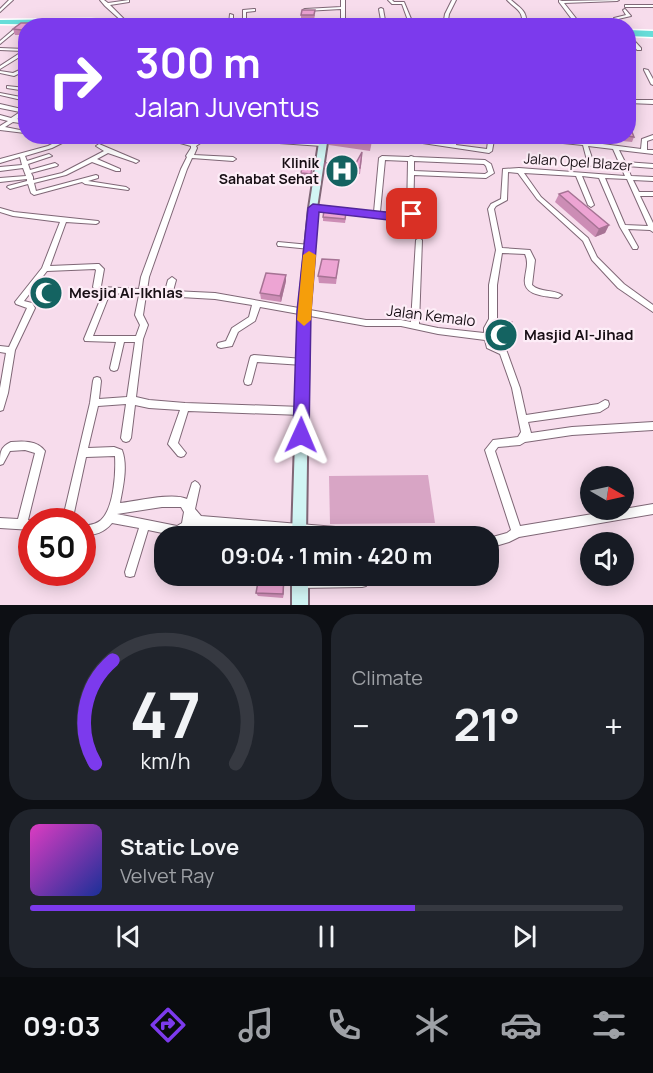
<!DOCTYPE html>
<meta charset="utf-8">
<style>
:root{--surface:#171b24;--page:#20242c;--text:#f1f3f6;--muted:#9ea1a6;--line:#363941;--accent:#7c3aed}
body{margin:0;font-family:Manrope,sans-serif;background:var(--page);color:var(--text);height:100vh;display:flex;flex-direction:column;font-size:22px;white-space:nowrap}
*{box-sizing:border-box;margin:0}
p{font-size:20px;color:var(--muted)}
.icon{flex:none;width:33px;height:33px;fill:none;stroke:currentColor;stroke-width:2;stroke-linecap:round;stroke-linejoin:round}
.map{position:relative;height:605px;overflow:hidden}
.drawer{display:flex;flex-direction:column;gap:9px;padding:9px;background:#0d0f14;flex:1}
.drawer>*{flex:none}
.guide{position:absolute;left:18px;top:18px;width:618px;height:126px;border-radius:24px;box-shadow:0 3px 15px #0003;background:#7c3aed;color:#fff;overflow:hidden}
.needle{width:39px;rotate:99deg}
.buttons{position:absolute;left:580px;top:466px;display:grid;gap:12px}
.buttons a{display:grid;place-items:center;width:54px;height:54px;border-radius:50%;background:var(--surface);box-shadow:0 3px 15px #0003;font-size:30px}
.speed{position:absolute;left:18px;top:508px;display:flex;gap:12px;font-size:30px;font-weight:700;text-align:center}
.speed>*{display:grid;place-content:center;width:78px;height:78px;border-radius:50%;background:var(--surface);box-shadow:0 3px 15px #0003;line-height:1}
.speed .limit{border:9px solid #d22;background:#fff;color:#111}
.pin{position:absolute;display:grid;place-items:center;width:51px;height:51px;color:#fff;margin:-26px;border-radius:12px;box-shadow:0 3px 9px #0006}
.me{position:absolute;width:66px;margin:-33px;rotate:1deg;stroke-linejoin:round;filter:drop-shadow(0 0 4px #0008)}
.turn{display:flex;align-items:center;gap:21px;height:126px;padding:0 18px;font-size:27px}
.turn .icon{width:78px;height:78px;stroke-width:2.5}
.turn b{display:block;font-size:42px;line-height:51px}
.big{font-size:45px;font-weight:700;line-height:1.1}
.drawer .tile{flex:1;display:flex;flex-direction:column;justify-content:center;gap:9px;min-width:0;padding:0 21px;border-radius:24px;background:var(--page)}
.drawer .dial{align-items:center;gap:0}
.dial svg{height:156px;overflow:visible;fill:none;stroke:var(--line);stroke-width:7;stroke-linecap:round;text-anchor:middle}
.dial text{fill:var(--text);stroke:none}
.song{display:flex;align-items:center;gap:18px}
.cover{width:72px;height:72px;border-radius:9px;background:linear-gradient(135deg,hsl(310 70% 55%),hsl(230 70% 35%))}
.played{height:6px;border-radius:3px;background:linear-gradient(90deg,var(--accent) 65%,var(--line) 65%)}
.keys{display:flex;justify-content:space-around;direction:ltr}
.heat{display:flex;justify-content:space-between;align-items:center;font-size:33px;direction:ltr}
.drawer .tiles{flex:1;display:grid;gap:9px;grid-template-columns:1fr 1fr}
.tile:last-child{grid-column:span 2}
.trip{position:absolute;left:154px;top:526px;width:345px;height:60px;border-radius:24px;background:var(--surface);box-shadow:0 3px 15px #0003;font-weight:700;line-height:60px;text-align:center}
.dock{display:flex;height:96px;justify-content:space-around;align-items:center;background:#090b0e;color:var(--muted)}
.dock .icon{width:42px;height:42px}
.dock .current{color:var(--accent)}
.dock b{font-size:27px;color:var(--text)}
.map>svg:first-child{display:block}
.green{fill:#d8a5c5}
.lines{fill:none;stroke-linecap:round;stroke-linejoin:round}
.street-casing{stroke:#7f6776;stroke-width:2}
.secondary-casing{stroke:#7f6776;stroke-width:4}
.highway-casing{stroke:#fff;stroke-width:3}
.street{fill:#fff;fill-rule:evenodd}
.secondary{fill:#d1f5f4;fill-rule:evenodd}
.highway{fill:#67ddd9;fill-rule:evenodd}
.wall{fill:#cc8db5}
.shaded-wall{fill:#a67394}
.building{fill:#eda4d3;stroke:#a67394;stroke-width:1.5}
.route{fill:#7c3aed;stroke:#51269a;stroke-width:1.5}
.slow{fill:#f59e0b}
.labels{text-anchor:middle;stroke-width:4.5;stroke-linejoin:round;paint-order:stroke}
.far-street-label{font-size:14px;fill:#180f15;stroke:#fdedf7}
.far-poi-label{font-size:14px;font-weight:bold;fill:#180f15;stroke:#fdedf7;text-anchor:end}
.poi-label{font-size:15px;font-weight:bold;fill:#180f15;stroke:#fdedf7;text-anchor:start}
.street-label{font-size:15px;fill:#180f15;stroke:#fdedf7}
</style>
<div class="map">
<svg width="653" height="605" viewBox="0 0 653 605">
<rect width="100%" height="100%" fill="#f7dcec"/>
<path class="green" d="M428 475 435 523 330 524 329 476Z"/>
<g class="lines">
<g class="street-casing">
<g id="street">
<path d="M9 0H13L0 12V9Z"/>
<path d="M100 0H104L108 3 129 0V2L110 5 127 22V24H125L105 6Z"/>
<path d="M341 0H345V26L341 25V9L305 11 303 10 305 9 341 7Z"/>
<path d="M388 0H392L394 2H404L414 26H410L402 4H392Z"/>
<path d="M452 0H456L449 14 447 26H443L445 14Z"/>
<path d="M507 0H511C521 9 528 11 526 26H522C524 10 516 10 507 0Z"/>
<path d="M559 0 562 1 619 0 617 1 564 3 582 26H577L559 2Z"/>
<rect x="625" y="5" width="28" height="2"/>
<path d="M381 8 383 9 386 26H382L379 9Z"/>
<path d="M254 9H255V11L246 12V23L243 24V10Z"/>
<path d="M625 9 631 16 618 19 622 26H618L614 18 626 15 623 10Z"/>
<path d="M230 14 233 15V24L231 25 229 24Z"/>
<path d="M20 24 23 25 0 44V41Z"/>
<path d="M628 34 641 48V50H637L628 38Z"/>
<path d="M0 48 25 49 26 53 0 69V66L23 51 0 50Z"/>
<path d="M26 67V70L14 76 0 73V71L13 73Z"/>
<path d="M644 69 648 70 653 79V85L651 84 644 70Z"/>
<path d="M7 86 26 88V91L7 88Z"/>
<path d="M0 93 26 98V101L0 95Z"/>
<path d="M628 100H653V104L628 103Z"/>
<path d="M0 104 26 110V114L17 119 26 120V124L13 122 5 127 25 131V133L0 130V126L8 121 0 119V115L11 118 20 112 0 108Z"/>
<path d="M653 135V139L647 141V150H653V154L619 150 625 162 653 164V168L627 166 631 176 653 177V181L633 180 639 192H653V196H640L653 223V232L650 230 628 229 638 247 637 249H633L620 227 599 178 582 176 594 205 591 207 588 205 576 176 524 173 541 197 588 238 597 257 624 284 653 305V312L618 288 592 260 583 241 537 199 518 173 508 172 507 200 496 206 494 209 502 248 530 250 535 260 532 285C540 293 553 289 562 295L558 298C545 296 522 296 525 278 526 269 529 263 525 254L502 253 497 285V319L492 328 494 344 506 350 507 352 520 388 526 415 598 404 605 400 608 401 609 404 608 407 600 412 528 422 531 433 572 427 653 422V430L572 435 525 442 520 445 498 447 495 451 520 526 617 510H624V509L653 504V514L519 537 509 542 489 548V538L507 533 511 530 485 450 493 440 518 437 521 432 512 388 500 354 487 348 485 340 438 334 401 326H366L260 307 255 321 238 332 232 346 221 348 218 347 217 345 218 343 226 341 232 328 249 317 252 305 215 299 146 295 143 315 148 325 143 339 136 397 149 400 185 403 302 407 305 408 306 411 305 414 302 415 188 411 178 443 186 453 184 456 181 457 178 456 168 444 180 410 149 408 135 405 131 438 129 441 126 442 123 441 121 438 126 404 98 406 88 448 114 447 122 450C128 466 123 487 120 503 136 501 174 492 187 499L192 483 195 481 198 483 200 486 195 509 201 516 396 532 400 533 401 537H332L198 526 191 530 189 537H179V535L177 536 148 530 134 576 130 577 126 576 125 572 139 528 112 523C104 533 95 535 82 536V526C89 525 95 525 101 520 114 508 116 473 115 456L86 457 72 522H62L90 403 93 381 94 378 97 377 100 378 101 381 99 399 127 397 135 342H124L118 368 117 370 114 371 111 370 110 368 116 342 85 341 84 339 103 293 97 292 93 287 96 270 95 269 47 271 24 301 32 303 35 308 15 350 8 393 3 410 0 411V388L6 353 0 352V346L9 347 27 308 16 304 15 302 42 268 60 222 13 216 0 212V208L14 212 98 221 99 222 98 223 96 224 66 222 50 266 97 264H99L104 269 101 286 102 287 139 289 141 277 181 169 187 157 186 156 191 148V146L155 136H166L192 143 203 136H237L322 142 325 144 322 146 220 139 205 140 196 146 197 148 194 155 233 157 236 159 233 161 192 158 187 169 149 277 147 290 165 291 168 280 172 277 176 280 173 291 215 293 366 320H401L411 322 416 240 419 238 422 240 419 324 438 328 484 333V328L489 319V285L496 250 488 209 491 204 501 199 503 169 519 168 625 176 613 149 588 146 594 164 591 166 588 164 583 145 563 143 547 136H556L564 139 641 149 642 139ZM605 178 627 179 648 226 625 225ZM110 293 139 295 135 315 140 325 136 336H93ZM162 507H181L184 512 182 523 177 526 117 514Z"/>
<path d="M68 136H76L52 148 25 156 27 161 49 154 52 156 28 164 30 170 55 163 58 165 57 166 31 173 33 177V180L62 173 104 151 96 146 99 144 139 161 136 163 134 162 108 153 97 159 120 169V171H116L92 162 66 175 34 183 36 191 96 175 98 176V178L88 181 126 187 129 189 128 190 85 184 82 182 34 195 31 193 28 184 10 189 7 187 8 186 27 181V179L0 182V178L26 176 23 168 0 171V167L22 165 20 157 0 163V159L48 146Z"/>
<path d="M376 136H394L451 144 452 136H458L456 145 487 149 488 141 479 136H487L494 140 492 151 489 153Z"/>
<path d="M382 156 409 157 411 156 414 157 485 160 491 164 494 173 486 178 414 175 413 217 410 219 311 209 310 208 313 206 374 212 379 158ZM385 160 408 161 407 215 380 212ZM414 161 484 164 486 166 488 172 485 174 414 171Z"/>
<path d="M278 242 310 245 313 247 310 249 280 246H278L277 244Z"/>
<path d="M254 355 303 359 306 360 307 362 306 364 303 365 257 362 252 381 251 384 248 385 245 384 244 381 250 358 251 356Z"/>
<path d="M11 442C22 441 37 440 45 451L28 520 36 522H32V530L0 528V518L18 519 35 453 25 450 10 451 3 464 0 465C0 453 0 447 11 442Z"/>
<path d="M362 577 366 578 367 582 366 586 362 587 300 588 296 587 295 583 296 579 300 578Z"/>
</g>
</g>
<g class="secondary-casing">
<g id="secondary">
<path d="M320 136H328L317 208 309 311 306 537H292L299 311 309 208Z"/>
<rect x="292" y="576" width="16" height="29"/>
</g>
</g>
<g class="highway-casing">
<g id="highway">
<path d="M91 19 163 26 0 24V20Z"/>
<path d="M268 21 347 24 351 26H193Z"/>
<path d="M628 30 653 31V37L628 36Z"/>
</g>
</g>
<use href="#street" class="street"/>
<use href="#secondary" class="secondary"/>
<use href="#highway" class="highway"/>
</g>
<g class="wall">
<path d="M301 15H315L314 20H301Z"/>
<path d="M26 26V34L24 35H15L13 29Z"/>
<path d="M329 136H373L370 151 329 145Z"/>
<path d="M582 136H591V139L582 138Z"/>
<path d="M620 136H628L634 137 632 142 622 141Z"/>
<path d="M362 158 360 174 325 173V167L356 163Z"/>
<path d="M312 171 311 178 301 177V173Z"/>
<path d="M559 194 609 225 605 233 595 237 555 202Z"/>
<path d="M323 217H346L345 223 323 221Z"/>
<path d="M339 260 336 284 319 283 318 276Z"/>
<path d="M286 275V281L281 302 261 299 260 293Z"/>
<path d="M498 319 513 339 511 344H508L506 348 496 343V325Z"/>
<path d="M259 576H285L283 598 258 596 256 593Z"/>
</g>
<g class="shaded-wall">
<path d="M26 27V34L24 35 22 30Z"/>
<path d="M609 225 605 233 595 237 599 229Z"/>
<path d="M286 275V281L281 302 280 296Z"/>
<path d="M284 576H285L283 598V594Z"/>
</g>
<g class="building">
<path d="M302 10H315L314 15H301Z"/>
<path d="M21 23H30L26 26 22 30 13 29Z"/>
<path d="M628 122 634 137 628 136Z"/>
<path d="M329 136H372L371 143 329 137Z"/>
<path d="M362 152 360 168 325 167V163H356Z"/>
<path d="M302 167H312L311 174 301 173Z"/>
<path d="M568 191 609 225 599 229 559 194Z"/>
<path d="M324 211 346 213 345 219 323 217Z"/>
<path d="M322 259 339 260 336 278 318 276Z"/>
<path d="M266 273 286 275 280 296 260 293Z"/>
<path d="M498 319 512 322 513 339 508 338 509 342 498 337Z"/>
<path d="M259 576H284L283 594 256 593Z"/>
</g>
<path class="route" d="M313 204 404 214 412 210 417 214 406 222 319 212 311 311 309 435 307 440 301 443 295 440 293 435 297 311 308 208Z"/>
<path class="slow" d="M309 251 316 255 311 320 304 326 297 320 303 255Z"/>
<defs>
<g id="hospital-disc" transform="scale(1.725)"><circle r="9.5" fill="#146361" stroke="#fdedf7"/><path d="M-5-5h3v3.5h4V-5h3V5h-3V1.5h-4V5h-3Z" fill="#fff"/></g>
<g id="mosque-disc" transform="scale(1.725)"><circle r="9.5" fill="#146361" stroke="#fdedf7"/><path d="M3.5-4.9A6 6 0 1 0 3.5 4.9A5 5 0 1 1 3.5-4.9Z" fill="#fff"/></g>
</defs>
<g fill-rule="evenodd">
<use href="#hospital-disc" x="342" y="171"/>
<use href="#mosque-disc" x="46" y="293"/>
<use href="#mosque-disc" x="501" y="335"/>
</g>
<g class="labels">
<g class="far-street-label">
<text transform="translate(578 162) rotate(4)" y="5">Jalan Opel Blazer</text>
</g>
<g class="far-poi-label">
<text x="319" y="168">Klinik<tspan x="319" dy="16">Sahabat Sehat</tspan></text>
</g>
<g class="poi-label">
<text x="69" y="298">Mesjid Al-Ikhlas</text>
<text x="524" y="340">Masjid Al-Jihad</text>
</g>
<g class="street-label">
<text transform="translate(431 316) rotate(7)" y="5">Jalan Kemalo</text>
</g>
</g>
</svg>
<div class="buttons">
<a><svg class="needle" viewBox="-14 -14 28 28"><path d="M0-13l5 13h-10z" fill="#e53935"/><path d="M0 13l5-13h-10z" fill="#9ea1a6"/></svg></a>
<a><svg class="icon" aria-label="sound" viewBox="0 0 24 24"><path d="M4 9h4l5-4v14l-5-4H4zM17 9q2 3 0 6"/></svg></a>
</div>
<div class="speed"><div class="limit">50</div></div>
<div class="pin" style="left:412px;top:214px;background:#d93025"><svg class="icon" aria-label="arrive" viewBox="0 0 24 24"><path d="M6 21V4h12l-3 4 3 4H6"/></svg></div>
<svg class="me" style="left:301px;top:435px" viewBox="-20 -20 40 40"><path d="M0-17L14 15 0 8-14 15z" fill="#7c3aed" stroke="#fff" stroke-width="4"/></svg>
<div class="trip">09:04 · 1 min · 420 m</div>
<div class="guide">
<div class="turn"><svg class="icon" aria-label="right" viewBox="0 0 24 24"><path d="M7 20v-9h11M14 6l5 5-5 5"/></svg><div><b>300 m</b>Jalan Juventus</div></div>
</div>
</div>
<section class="drawer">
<div class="tiles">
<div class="tile dial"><svg viewBox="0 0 100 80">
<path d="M14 69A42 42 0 1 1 86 69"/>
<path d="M14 69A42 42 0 0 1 23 16" stroke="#7c3aed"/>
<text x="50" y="56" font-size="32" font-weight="700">47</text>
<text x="50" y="72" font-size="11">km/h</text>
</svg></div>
<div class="tile"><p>Climate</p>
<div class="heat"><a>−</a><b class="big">21°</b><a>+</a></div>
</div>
<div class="tile">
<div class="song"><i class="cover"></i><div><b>Static Love</b><p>Velvet Ray</p></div></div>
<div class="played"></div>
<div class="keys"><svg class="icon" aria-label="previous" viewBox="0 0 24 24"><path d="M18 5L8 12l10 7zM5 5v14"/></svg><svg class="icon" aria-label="pause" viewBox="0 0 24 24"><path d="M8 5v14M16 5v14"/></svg><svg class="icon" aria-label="next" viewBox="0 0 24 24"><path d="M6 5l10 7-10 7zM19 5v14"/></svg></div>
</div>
</div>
</section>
<nav class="dock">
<b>09:03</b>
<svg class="icon current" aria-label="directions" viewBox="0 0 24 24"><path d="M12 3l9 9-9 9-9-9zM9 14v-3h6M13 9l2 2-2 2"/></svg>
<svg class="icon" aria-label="music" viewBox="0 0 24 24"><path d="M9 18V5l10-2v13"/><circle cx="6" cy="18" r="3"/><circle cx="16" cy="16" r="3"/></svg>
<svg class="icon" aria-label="phone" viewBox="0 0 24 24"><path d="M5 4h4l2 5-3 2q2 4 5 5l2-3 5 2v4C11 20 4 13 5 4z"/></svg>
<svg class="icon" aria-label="climate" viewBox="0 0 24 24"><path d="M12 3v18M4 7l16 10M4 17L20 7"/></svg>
<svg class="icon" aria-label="car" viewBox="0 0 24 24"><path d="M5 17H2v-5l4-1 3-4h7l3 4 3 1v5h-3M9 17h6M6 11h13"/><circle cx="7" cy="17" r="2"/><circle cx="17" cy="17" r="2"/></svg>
<svg class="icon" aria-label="filters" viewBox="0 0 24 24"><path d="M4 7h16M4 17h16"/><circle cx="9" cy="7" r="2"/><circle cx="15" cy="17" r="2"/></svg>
</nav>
